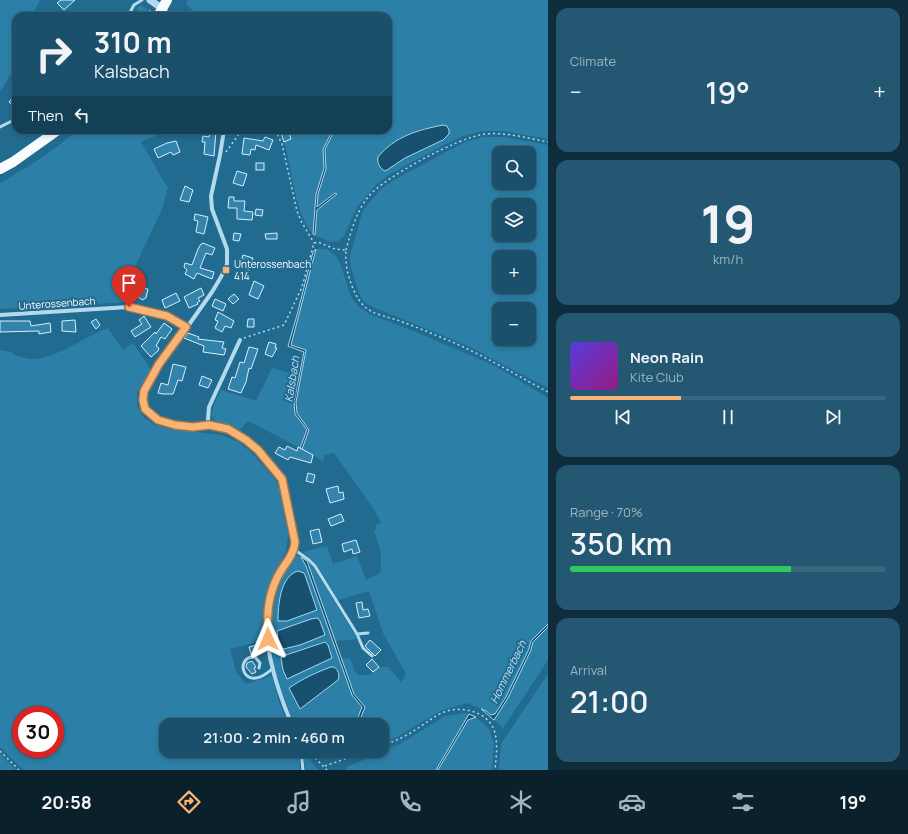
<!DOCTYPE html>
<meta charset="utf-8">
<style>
:root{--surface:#1a506c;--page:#235772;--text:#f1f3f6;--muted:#9fb5c2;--line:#38677f;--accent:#f8b475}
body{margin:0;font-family:Manrope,sans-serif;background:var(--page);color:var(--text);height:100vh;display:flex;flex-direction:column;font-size:15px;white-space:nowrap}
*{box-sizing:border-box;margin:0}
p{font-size:13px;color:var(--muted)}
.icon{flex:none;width:22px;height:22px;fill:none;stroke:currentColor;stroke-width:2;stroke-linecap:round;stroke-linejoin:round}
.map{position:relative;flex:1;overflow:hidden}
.side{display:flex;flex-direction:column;gap:8px;padding:8px;background:#0e2c3b;width:360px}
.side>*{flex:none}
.guide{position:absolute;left:12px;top:12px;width:380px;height:122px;border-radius:12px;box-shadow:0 2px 6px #0003,0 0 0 1px var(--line);background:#1a506c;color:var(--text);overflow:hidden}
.buttons{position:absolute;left:492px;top:146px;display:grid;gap:8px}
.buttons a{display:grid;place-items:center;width:44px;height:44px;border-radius:8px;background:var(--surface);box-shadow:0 2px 6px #0003,0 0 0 1px var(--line);font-size:20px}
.speed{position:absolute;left:12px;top:706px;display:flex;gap:8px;font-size:20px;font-weight:700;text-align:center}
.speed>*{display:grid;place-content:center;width:52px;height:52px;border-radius:50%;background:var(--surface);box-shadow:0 2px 6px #0003,0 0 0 1px var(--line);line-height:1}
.speed .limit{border:6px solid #d22;background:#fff;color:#111}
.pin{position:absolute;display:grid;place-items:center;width:34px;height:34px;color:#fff;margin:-41px -17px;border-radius:50% 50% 50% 0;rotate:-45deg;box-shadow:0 0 4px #0007}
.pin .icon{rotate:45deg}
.me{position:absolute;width:44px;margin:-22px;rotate:359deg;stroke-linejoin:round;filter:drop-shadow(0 0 3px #0008)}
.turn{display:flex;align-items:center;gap:14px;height:84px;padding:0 16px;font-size:18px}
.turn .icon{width:52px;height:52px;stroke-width:2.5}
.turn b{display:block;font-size:28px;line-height:34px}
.then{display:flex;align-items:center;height:38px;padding:0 16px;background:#0003;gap:8px;font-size:15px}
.big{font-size:30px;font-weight:600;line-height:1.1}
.side .card{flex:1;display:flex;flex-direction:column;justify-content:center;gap:6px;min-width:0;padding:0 14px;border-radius:12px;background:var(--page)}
.side .dial{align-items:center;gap:0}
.dial b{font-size:52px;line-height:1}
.song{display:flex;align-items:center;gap:12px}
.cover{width:48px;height:48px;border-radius:6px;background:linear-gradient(135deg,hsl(250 70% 55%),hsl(310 70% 35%))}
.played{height:4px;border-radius:2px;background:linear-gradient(90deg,var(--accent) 35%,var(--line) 35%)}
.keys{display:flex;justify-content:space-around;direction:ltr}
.heat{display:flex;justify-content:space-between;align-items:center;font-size:22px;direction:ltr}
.charge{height:6px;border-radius:3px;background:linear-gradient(90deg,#34c759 70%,var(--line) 0)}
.trip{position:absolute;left:159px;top:718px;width:230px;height:40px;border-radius:12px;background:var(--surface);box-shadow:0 2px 6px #0003,0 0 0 1px var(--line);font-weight:600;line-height:40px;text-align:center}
.tabs{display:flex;height:64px;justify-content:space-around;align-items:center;background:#0a202b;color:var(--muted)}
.tabs .icon{width:28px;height:28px}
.tabs .on{color:var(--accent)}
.tabs b{font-size:18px;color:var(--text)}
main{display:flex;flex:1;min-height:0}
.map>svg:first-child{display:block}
.green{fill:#2c80a8;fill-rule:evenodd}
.water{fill:#18516f;stroke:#a6d7ed}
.building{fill:#3284ad;stroke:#d8eef9}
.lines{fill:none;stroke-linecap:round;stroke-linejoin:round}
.path{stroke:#b2daec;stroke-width:1.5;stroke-dasharray:2 3;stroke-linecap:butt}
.service{stroke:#b2daec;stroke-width:3}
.minor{stroke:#b2daec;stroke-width:4}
.tertiary{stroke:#b2daec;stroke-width:7}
.primary{stroke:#f8fcff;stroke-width:10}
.route-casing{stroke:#a1754c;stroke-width:10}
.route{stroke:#f8b475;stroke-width:7}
.poi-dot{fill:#f8b475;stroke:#226b90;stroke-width:1.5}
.labels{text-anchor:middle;stroke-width:4;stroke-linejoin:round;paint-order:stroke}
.poi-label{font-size:10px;fill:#fff;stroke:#226b90;text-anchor:start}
.street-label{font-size:10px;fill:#fff;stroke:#226b90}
.water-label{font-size:11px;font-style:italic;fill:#bfe2f3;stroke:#226b90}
</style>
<main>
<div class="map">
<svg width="548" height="770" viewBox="0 0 548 770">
<rect width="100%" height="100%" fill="#226b90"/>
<g class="green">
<path d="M0 0H40L34 12 33 16H16V66L0 92Z"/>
<path d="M188 0H548V139L504 131H483L463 136 444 145 390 174 377 184 357 207 344 236 338 241 330 242 315 235 317 210 335 193 317 207 318 194 326 169 325 149 335 130H388V16H198L186 4ZM443 125V140L405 158 385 171 378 157 391 144 421 129Z"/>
<path d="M141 5 147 9V16H138L140 12 136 8Z"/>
<path d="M77 130H170L141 142 163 180 168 187 162 209 123 292 131 302 0 309V183C27 168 54 151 77 130Z"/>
<path d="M288 130H333L323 149 324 168 316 194 313 234C292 208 294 172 284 142L291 139Z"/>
<path d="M484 137H503L548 145V388L466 345 373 307 364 302 359 293 351 268 350 256 363 210 381 189 394 180 465 142ZM499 153H529V183H499ZM499 205H529V235H499ZM499 257H529V287H499ZM499 309H529V339H499Z"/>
<path d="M316 249H326L336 256 341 266 351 297 359 307 369 314 416 332 495 366 548 398V624L531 641 529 649 506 697 495 714 492 715 486 711 467 703 442 710 397 737 382 743V725H358L365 707 354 694 341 659 350 658 354 670 358 675H370L379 667H388L401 682 406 674 383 633 369 591 338 600C328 584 319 564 303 552L327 546 333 564 357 556 366 580 380 573 381 570V552L374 531 377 530 375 525 381 522 369 502 334 453 324 455 323 461 302 449 309 430 297 413 296 402 306 350 290 345Z"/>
<path d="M108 328 123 350 133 343 151 370 137 392V406L144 418 155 425 171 429 222 435 238 442 251 452 275 479 279 488 288 535 286 551 268 591 264 613 265 640 230 649 236 672 246 684 272 676 278 699 288 725H166V751H293L299 760 300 770H23L0 747V350L12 352 13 355C20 356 28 360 35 359 61 356 84 337 108 328ZM21 715H55V749H21Z"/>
<path d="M272 368 299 376 294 402 295 414 307 430 300 448 248 421 238 432C210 417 205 423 221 390L256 401Z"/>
<path d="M298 556 301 557 306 566 352 695 362 707 355 725H295C278 685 262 638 274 594 277 581 286 568 294 557ZM298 571 305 575 317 610 278 612C279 599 283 575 298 571ZM311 619 325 635 292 647 277 631ZM322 642 328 645 332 658 283 670 281 658 283 656ZM319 671 334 683 308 703 294 684Z"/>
<path d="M307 561 314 567 357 639 335 641Z"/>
<path d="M548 627V660L503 728 494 720 508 698 531 650 533 642Z"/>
<path d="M548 674V770H499L501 744Z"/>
<path d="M465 713 469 714 436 770H346L347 767 400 744 445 716Z"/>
<path d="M476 717 489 729 494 744 492 770H438L468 720Z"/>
<path d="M314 751H347V756L332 759Z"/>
<path d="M0 754 16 770H0Z"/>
<path d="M307 755 318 770H306L303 757Z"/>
</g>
<g class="water">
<path d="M443 125 447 126 449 130V134L443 140 405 158 387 170 385 171C379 168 377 162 378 157 395 136 418 130 443 125Z"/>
<path d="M333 130H335L325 149 326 169 318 194 317 207 335 193 337 194 317 210 315 235 313 234 316 194 324 168 323 149Z"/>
<path d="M316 249 291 345 306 350 296 402 297 413 309 430 302 449 300 448 307 430 295 414 294 402 304 352 288 346 297 315 313 252Z"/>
<path d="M301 557 307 561 354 694 365 707 358 725H355L362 707 352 695 306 566Z"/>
<path d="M298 571 304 573 305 575 317 610 287 621H278C278 606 280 576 298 571Z"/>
<path d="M318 618 320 621 325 635 300 645 279 650 277 631 311 619Z"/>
<path d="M548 624V627L533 642 531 650 508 698 494 720 481 709 486 711 491 715 495 714 506 697 529 649 531 641Z"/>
<path d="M325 642 328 645 332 658 287 679 283 670 281 658 283 656Z"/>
<path d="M331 667H334C338 670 340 674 338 680L300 709 289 688C302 679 317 672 331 667Z"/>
<path d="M469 714 476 717 468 720 438 770H436Z"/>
</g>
<g class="building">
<path d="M61 0H75L64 10 57 3Z"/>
<path d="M16 93V107L9 102Z"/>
<path d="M280 130H288L291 139 284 142Z"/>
<path d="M216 131 214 156 204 154 205 142H202L203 136 209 137 210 132Z"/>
<path d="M265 137 273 140 269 150 256 145 255 150 251 149 250 155 242 154 244 138 263 141Z"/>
<path d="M176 141 180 152 173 155 171 152 158 158 154 149 167 143Z"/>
<rect x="256" y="163" width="8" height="7"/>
<path d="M237 171 247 174 243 186 233 183Z"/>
<path d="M185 186 193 190 189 202 180 200Z"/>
<path d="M229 197H234V201H245L244 211 253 212 252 220 237 219V208H228Z"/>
<path d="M256 209 263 210 262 216 255 215Z"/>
<path d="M195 214 208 217 204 234 196 232 198 221 194 220Z"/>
<path d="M234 233 241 234 239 241 233 240Z"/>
<path d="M277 233V239H266L265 234Z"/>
<path d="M203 243 215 248 212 255 206 253 200 268 214 272 212 279 197 273 194 279 185 274 187 270 184 267 185 263 192 265 198 249 201 244Z"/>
<path d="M243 255 253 258 250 270 239 267Z"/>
<path d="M254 281 264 286 258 299 249 295Z"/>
<path d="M137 287 148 289 146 298 142 300 140 298 135 297Z"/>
<path d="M201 288 204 295 198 298 200 301 197 303 198 304 189 308 184 297Z"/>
<path d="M176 293 180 301 165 308 162 300Z"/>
<path d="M234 294 239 299 233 304 228 299Z"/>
<path d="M215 299 226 304 223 311 212 306Z"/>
<path d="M218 312 234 321 231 328 225 326 222 332 215 328 218 321 215 320Z"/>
<path d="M144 316 151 327 135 337 131 331 142 324 139 320Z"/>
<path d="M96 319 100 325 96 329 91 322Z"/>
<path d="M248 319H254V327H247Z"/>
<path d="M75 320 76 332 62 331V321Z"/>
<path d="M0 321H30L31 326 50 323 51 332 39 334V331L0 332Z"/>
<path d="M164 323 172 329 165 339 161 337 156 346 159 348 158 351 151 357 141 346 155 332 156 334Z"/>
<path d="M188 333 199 337 198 339 224 342 222 348 226 349 224 355 203 352 204 346 184 338Z"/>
<path d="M269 342 276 344 275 348H277L272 357 265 354Z"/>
<path d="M249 347 258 349 251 369 249 368 246 382 241 393 228 389 232 377 235 378 240 362 244 363Z"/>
<path d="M173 364 186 367 182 381 178 380 173 394H163L158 393 161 383 168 385Z"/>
<path d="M202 376 212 380 208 388 199 385Z"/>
<path d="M287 446 297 451 298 447 313 455 311 463 290 457 288 460 275 453 279 447 285 450Z"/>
<path d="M308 473 315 475 313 483 306 481Z"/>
<path d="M338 486 339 493 343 492 344 499 330 503 326 489Z"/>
<path d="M341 514 344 521 331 526 328 519Z"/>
<path d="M319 529 322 542 313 544 310 531Z"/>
<path d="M356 540 360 552 353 554 352 549 344 552 342 544Z"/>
<path d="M362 602 363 610 368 609 370 616 359 618 356 603Z"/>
<path d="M370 640 381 650 375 656 365 646Z"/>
<path d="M257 645 258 652 251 654 249 647Z"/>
<path d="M372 659 379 667 373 672 366 665Z"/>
<path d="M252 661 256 667 254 668 256 672 252 674 246 667 247 663Z"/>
</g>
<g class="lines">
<g class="path">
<path d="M146 16 151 9"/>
<path d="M275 130 282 144 297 211 301 221 314 243"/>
<path d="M226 152 239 134 244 130"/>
<path d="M346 250C351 232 356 212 368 197 384 177 459 137 485 134 506 132 527 138 548 142"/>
<path d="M244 338 284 325 302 287 314 243 318 242 335 249 346 250C344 267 352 294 364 306 373 315 389 317 400 321 419 328 438 336 457 344 488 358 518 376 548 392"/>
<path d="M382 746C394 741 405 737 415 730 425 724 434 716 444 712 462 705 490 712 495 733 498 745 496 758 495 770"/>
<path d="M0 751 19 770"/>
<path d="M308 751 327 770"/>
<path d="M325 766 367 751"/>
</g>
<g class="service">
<path d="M128 16 134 5 142 0"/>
<path d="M0 127 16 119"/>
<path d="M295 550 309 560 315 566 357 634 368 633"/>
<path d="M357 634 363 648 372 656"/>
<path d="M259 668 260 663 255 657C233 655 243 697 273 668"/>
<path d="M301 751 303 770"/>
</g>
<g class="minor">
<path d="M163 10 173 16"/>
<path d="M224 130 220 155 211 196 212 209 227 249V264L221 277 212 292 176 343 159 364 144 391 143 400 145 409 158 420 175 425 193 427 209 425 228 429 246 440 258 450 282 479 295 542C295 554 285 564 279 574 276 579 273 585 272 591 257 632 276 687 292 725"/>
<path d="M0 315 129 307 167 316 186 327"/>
<path d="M209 425 208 419 209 407 240 340"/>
</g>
<path class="tertiary" d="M150 0 163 9"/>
<g class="primary">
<path d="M158 16 167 0"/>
<path d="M0 169 13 162 58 130"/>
</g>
</g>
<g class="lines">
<g class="route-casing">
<path id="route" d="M129 307 167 316 186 327 159 364 144 391 143 400 145 409 158 420 175 425 193 427 209 425 228 429 246 440 258 450 282 479 295 542C294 556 283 565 277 578 267 599 267 616 268 639"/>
</g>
<use href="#route" class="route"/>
</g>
<rect class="poi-dot" x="222" y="266" width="8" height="8" rx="2"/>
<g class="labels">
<g class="poi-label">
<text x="234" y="268">Unterossenbach<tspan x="234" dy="12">414</tspan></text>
</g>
<g class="street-label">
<text transform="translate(57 303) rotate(-4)" y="4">Unterossenbach</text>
</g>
<g class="water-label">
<text transform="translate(292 379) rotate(-81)" y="4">Kalsbach</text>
<text transform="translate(508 672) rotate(-64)" y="4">Hommerbach</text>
</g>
</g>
</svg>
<div class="buttons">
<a><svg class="icon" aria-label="search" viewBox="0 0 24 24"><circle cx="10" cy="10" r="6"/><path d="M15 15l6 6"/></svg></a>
<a><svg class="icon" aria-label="layers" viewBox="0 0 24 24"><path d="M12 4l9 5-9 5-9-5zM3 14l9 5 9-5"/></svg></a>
<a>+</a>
<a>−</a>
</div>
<div class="speed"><div class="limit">30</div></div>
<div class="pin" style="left:129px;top:307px;background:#d93025"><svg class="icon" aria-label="arrive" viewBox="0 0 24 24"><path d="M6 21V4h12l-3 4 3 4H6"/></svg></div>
<svg class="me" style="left:268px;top:639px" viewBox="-20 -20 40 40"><path d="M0-17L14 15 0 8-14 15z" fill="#f8b475" stroke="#fff" stroke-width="4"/></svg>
<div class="trip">21:00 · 2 min · 460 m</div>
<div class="guide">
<div class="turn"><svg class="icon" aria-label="right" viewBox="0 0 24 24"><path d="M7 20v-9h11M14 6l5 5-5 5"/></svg><div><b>310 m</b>Kalsbach</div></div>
<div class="then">Then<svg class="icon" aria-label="left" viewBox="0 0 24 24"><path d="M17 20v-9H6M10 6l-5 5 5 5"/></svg></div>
</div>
</div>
<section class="side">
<div class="card"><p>Climate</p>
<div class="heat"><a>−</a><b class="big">19°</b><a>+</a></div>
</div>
<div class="card dial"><b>19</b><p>km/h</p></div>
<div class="card">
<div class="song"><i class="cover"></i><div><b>Neon Rain</b><p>Kite Club</p></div></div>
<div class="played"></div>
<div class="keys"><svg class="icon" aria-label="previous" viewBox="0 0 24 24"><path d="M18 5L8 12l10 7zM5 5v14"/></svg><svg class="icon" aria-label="pause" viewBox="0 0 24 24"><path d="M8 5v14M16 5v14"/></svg><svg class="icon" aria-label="next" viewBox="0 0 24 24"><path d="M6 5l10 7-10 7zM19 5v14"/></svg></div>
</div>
<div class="card"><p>Range · 70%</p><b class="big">350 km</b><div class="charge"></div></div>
<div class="card"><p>Arrival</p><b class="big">21:00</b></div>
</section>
</main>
<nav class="tabs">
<b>20:58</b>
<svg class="icon on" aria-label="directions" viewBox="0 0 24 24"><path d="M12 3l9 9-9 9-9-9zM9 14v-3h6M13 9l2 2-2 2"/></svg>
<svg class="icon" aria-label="music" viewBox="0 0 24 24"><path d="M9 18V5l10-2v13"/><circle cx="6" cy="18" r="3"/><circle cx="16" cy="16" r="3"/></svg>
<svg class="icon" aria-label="phone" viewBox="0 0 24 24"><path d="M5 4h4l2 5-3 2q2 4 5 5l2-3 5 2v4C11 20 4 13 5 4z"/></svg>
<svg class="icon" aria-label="climate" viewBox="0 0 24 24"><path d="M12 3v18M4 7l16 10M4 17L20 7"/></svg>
<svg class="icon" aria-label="car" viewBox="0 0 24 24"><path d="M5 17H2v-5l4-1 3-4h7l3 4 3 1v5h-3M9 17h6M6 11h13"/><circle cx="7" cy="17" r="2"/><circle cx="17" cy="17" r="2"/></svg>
<svg class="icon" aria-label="filters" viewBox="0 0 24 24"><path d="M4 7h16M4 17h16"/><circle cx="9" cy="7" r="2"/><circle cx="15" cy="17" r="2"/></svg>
<b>19°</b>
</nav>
